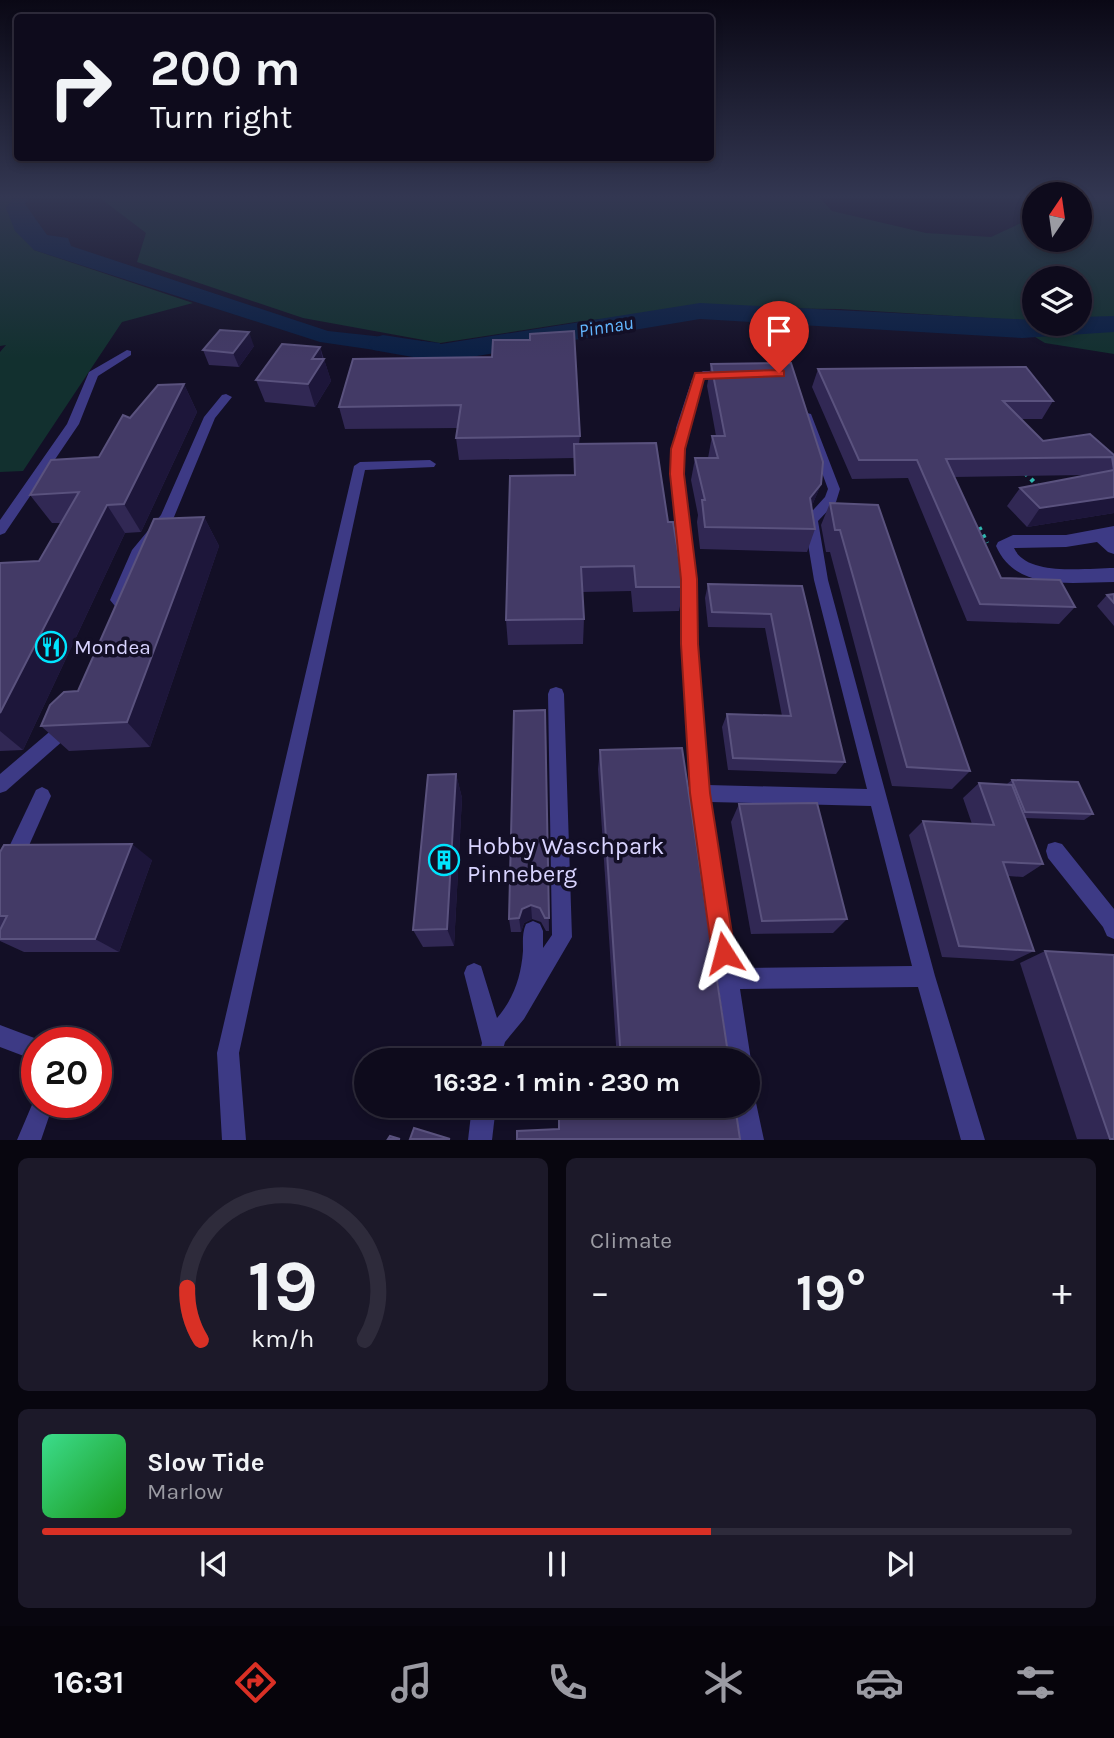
<!DOCTYPE html>
<meta charset="utf-8">
<style>
:root{--surface:#0e0b1c;--page:#1c1929;--text:#f1f3f6;--muted:#9b9ba3;--line:#2e2b3b;--accent:#d93025}
body{margin:0;font-family:Karla,sans-serif;background:var(--page);color:var(--text);height:100vh;display:flex;flex-direction:column;font-size:26px;white-space:nowrap}
*{box-sizing:border-box;margin:0}
p{font-size:23px;color:var(--muted)}
.icon{flex:none;width:38px;height:38px;fill:none;stroke:currentColor;stroke-width:2;stroke-linecap:round;stroke-linejoin:round}
.map{position:relative;height:1140px;overflow:hidden}
.details{display:flex;flex-direction:column;gap:18px;padding:18px;background:#08060f;flex:1}
.details>*{flex:none}
.banner{position:absolute;left:14px;top:14px;width:700px;height:147px;border-radius:7px;box-shadow:0 4px 10px #0003,0 0 0 2px var(--line);background:#0e0b1c;color:var(--text);overflow:hidden}
.needle{width:46px;rotate:13deg}
.tools{position:absolute;left:1022px;top:182px;display:grid;gap:14px}
.tools a{display:grid;place-items:center;width:70px;height:70px;border-radius:50%;background:var(--surface);box-shadow:0 4px 10px #0003,0 0 0 2px var(--line);font-size:35px}
.speed{position:absolute;left:21px;top:1027px;display:flex;gap:14px;font-size:35px;font-weight:700;text-align:center}
.speed>*{display:grid;place-content:center;width:91px;height:91px;border-radius:50%;background:var(--surface);box-shadow:0 4px 10px #0003,0 0 0 2px var(--line);line-height:1}
.speed .limit{border:10px solid #d22;background:#fff;color:#111}
.pin{position:absolute;display:grid;place-items:center;width:60px;height:60px;color:#fff;margin:-72px -30px;border-radius:50% 50% 50% 0;rotate:-45deg;box-shadow:0 0 7px #0007}
.pin .icon{rotate:45deg}
.me{position:absolute;width:77px;margin:-38px;rotate:351deg;stroke-linejoin:round;filter:drop-shadow(0 0 5px #0008)}
.turn{display:flex;align-items:center;gap:24px;height:147px;padding:0 21px;font-size:32px}
.turn .icon{width:91px;height:91px;stroke-width:2.5}
.turn b{display:block;font-size:49px;line-height:60px}
.big{font-size:52px;font-weight:700;line-height:1.1}
.details .card{flex:1;display:flex;flex-direction:column;justify-content:center;gap:10px;min-width:0;padding:0 24px;border-radius:10px;background:var(--page)}
.details .dial{align-items:center;gap:0}
.dial svg{height:182px;overflow:visible;fill:none;stroke:var(--line);stroke-width:7;stroke-linecap:round;text-anchor:middle}
.dial text{fill:var(--text);stroke:none}
.song{display:flex;align-items:center;gap:21px}
.cover{width:84px;height:84px;border-radius:10px;background:linear-gradient(135deg,hsl(150 70% 55%),hsl(120 70% 35%))}
.played{height:7px;border-radius:4px;background:linear-gradient(90deg,var(--accent) 65%,var(--line) 65%)}
.keys{display:flex;justify-content:space-around;direction:ltr}
.heat{display:flex;justify-content:space-between;align-items:center;font-size:38px;direction:ltr}
.details .tiles{flex:1;display:grid;gap:18px;grid-template-columns:1fr 1fr}
.card:last-child{grid-column:span 2}
.trip{position:absolute;left:354px;top:1048px;width:406px;height:70px;border-radius:35px;background:var(--surface);box-shadow:0 4px 10px #0003,0 0 0 2px var(--line);font-weight:700;line-height:70px;text-align:center}
.tab-bar{display:flex;height:112px;justify-content:space-around;align-items:center;background:#06040b;color:var(--muted)}
.tab-bar .icon{width:49px;height:49px}
.tab-bar .active{color:var(--accent)}
.tab-bar b{font-size:32px;color:var(--text)}
.map>svg:first-child{display:block}
.green{fill:#12302f}
.water{fill:#0a1f44}
.lines{fill:none;stroke-linecap:round;stroke-linejoin:round}
.river{fill:#0a1f44;fill-rule:evenodd}
.path{stroke:#2fb8b0;stroke-width:4.5;stroke-dasharray:3.5 5;stroke-linecap:butt}
.service{fill:#3d3a85;fill-rule:evenodd}
.minor{fill:#3d3a85;fill-rule:evenodd}
.wall{fill:#312854}
.shaded-wall{fill:#1d163a}
.building{fill:#433a66;stroke:#5a527e;stroke-width:2}
.route{fill:#d93025;stroke:#8d1f18;stroke-width:2}
.labels{text-anchor:middle;stroke-width:7;stroke-linejoin:round;paint-order:stroke}
.far-water-label{font-size:19px;font-style:italic;fill:#62b6ff;stroke:#130f26}
.poi-label{font-size:21px;fill:#d9d4ff;stroke:#130f26;text-anchor:start}
.near-poi-label{font-size:24px;fill:#d9d4ff;stroke:#130f26;text-anchor:start}
</style>
<div class="map">
<svg width="1114" height="1140" viewBox="0 0 1114 1140">
<rect width="100%" height="100%" fill="#130f26"/>
<g class="green">
<path d="M0 198H13L6 208 34 250 193 303 122 322 23 471 0 472V352L6 345 0 346Z"/>
<path d="M100 198H820L832 211 926 233 991 237 1034 217V240H1080V198H1114V318L1080 319V278H1034V321L840 309 719 308 582 321 440 343 303 318 137 262 146 233Z"/>
<path d="M1114 324V354L1045 343 1022 329Z"/>
</g>
<path class="water" d="M13 198H29L25 204 47 235 68 238 71 246 328 331 440 343 436 359 320 342 34 250 15 231 6 208Z"/>
<g class="lines">
<path class="river" d="M700 303 1034 320V324H1080V317L1114 316V332L1022 338 700 319 441 362 373 350 368 344 373 338 383 335 441 344Z"/>
<g class="path">
<path d="M1025 473 1039 487"/>
<path d="M972 525H978L987 543"/>
</g>
<g class="service">
<path d="M127 350 131 351V355L98 376 79 424 5 533 0 535V520L67 424 89 372Z"/>
<path d="M703 371H726L731 374 726 377H706L702 380 688 428 683 474 696 579 698 644 708 785 867 789 814 580 804 520 825 497 828 489 801 416 807 413 811 414 840 489 836 502 818 521 828 580 935 976 985 1140H961L918 987 740 989 751 1060 747 1068V1060H729L691 793 682 644V579L671 474 676 428 692 379ZM710 802 871 806 912 966 737 968Z"/>
<path d="M226 394 232 397 215 418 174 517 143 556 125 599 136 613 134 617H124L110 600 132 550 161 515 204 417 222 395Z"/>
<path d="M430 460 436 464 434 467 365 470 239 1053 246 1140H222L217 1053 354 466 360 462Z"/>
<path d="M556 687 562 689 564 694 572 937 524 1019 505 1042 500 1060H478L482 1043 464 973 467 966 474 963 481 966 497 1018C514 998 521 977 523 951 523 942 522 933 526 924L533 921 540 924 543 931V948L552 935 548 694 550 689Z"/>
<path d="M67 719 73 722 75 727 73 732 6 791 0 793V774L61 722Z"/>
<path d="M42 787 48 790 51 796 7 895 0 898V866L36 790Z"/>
<path d="M1055 842 1062 844 1114 909V939L1107 936 1103 927 1048 858 1046 851 1048 844Z"/>
<path d="M0 1025 45 1042 37 1043V1061L0 1047Z"/>
<path d="M37 1093V1102H54L41 1140H17Z"/>
<path d="M747 1095 755 1098 764 1140H740L735 1106H747Z"/>
<path d="M472 1106H496L492 1140H468Z"/>
</g>
<path class="minor" d="M1114 526V554L1108 552 1097 542 1066 547 1014 548C1027 577 1087 568 1114 568V582C1071 582 1016 592 996 546L998 542 1013 535H1066Z"/>
</g>
<g class="wall">
<path d="M254 346 239 367 209 365 203 350Z"/>
<path d="M320 347 331 381 315 407 265 402 256 380Z"/>
<path d="M353 359 580 436 579 444 668 522 684 587 679 611 633 612 631 591 582 592 584 619 583 644 508 645 506 620 574 475V458L459 460 456 438 458 428 345 429 339 407Z"/>
<path d="M711 364 821 484 811 508 815 529 807 552 700 549 697 522 698 515 691 480 695 458H708L712 436H716L707 386Z"/>
<path d="M818 369 1053 401 1042 419H1021L1043 441 1114 455V513L1027 527 1007 506 1020 488 1086 475 954 477 1001 578 1075 607 1059 624 967 621 908 478 852 479 812 387Z"/>
<path d="M184 384 197 412 141 532 125 533 23 750 0 751V563L39 561 61 523H52L30 495 99 457Z"/>
<path d="M830 503 970 771 952 789 892 786 830 552H826L821 525Z"/>
<path d="M204 517 219 546 150 747 69 751 41 726 78 691Z"/>
<path d="M708 584 802 586 845 762 836 774 728 770 722 727 727 714 782 716 765 628 708 627 705 598Z"/>
<path d="M1114 594V626L1097 606 1107 595Z"/>
<path d="M546 730 549 931H546L541 922 532 919 524 923 521 932H511L509 919Z"/>
<path d="M600 750 729 1060H617L598 769Z"/>
<path d="M456 774 462 798 454 946 423 947 413 930Z"/>
<path d="M1012 780 1093 814 1084 820 1025 818 1043 864 1023 877 1008 876 1034 951 1013 961 942 957 909 835 923 821 972 824 963 798 979 783 1007 784Z"/>
<path d="M739 804 847 919 833 933 751 934 731 822Z"/>
<path d="M0 852 152 860 119 952H24L0 941Z"/>
<path d="M1045 951 1114 1139H1077L1020 963Z"/>
</g>
<g class="shaded-wall">
<path d="M249 332 254 346 239 367 233 353Z"/>
<path d="M320 347 323 360 324 359 331 381 315 407 308 384 312 359Z"/>
<path d="M184 384 197 412 141 532 124 504Z"/>
<path d="M821 484 812 506 801 520 810 498Z"/>
<path d="M1114 497V513L1027 527 1040 508Z"/>
<path d="M107 505 125 533 23 750 0 731V713Z"/>
<path d="M204 517 219 546 150 747 127 722Z"/>
<path d="M456 774 462 798 454 946 447 929Z"/>
<path d="M132 844 152 860 119 952 95 939Z"/>
<path d="M531 905 532 919 524 923 521 932 519 918 522 909Z"/>
</g>
<g class="building">
<path d="M220 330 249 332 233 353 203 350Z"/>
<path d="M574 331 580 436 456 438 461 405 339 407 353 359 492 357 493 340H530V334Z"/>
<path d="M282 344 320 347 312 359H324L308 384 256 380Z"/>
<path d="M791 363 823 462 821 484 810 498 815 529 705 527 702 500H705L695 458H718L712 436H725L711 364Z"/>
<path d="M1026 367 1053 401H1003L1043 441 1090 434 1114 455V497L1040 508 1020 488 1114 470 1112 457 946 459 1001 578 1060 580 1075 607 980 604 917 460H859L818 369Z"/>
<path d="M184 384 124 504 107 505 0 713V563L39 561 79 492 30 495 51 460 99 457 123 415 130 418 158 385Z"/>
<path d="M656 443 668 522H673L684 587H636L634 566 581 567 584 619 506 620 510 476 575 475 574 444Z"/>
<path d="M830 503 878 505 970 771 907 767 840 530H835Z"/>
<path d="M204 517 127 722 41 726 50 705 64 692 78 691 154 519Z"/>
<path d="M708 584 802 586 845 762 733 758 727 714 791 716 771 614 712 612Z"/>
<path d="M1114 594V603L1107 595Z"/>
<path d="M545 710 549 918H545L540 908 531 905 522 909 519 918 509 919 514 711Z"/>
<path d="M682 748 729 1060H621L600 750Z"/>
<path d="M456 774 447 929 413 930 428 775Z"/>
<path d="M1012 780 1078 782 1093 814 1025 812Z"/>
<path d="M979 783 1012 785 1043 864 1003 862 1034 951 959 946 923 821 994 825Z"/>
<path d="M817 803 847 919 762 921 739 804Z"/>
<path d="M132 844 95 939H0V930L7 916H0V852L4 845Z"/>
<path d="M1045 951 1114 955V1139H1110Z"/>
<path d="M559 1106H735L740 1139H517V1131L559 1129Z"/>
<path d="M414 1128 450 1139H410Z"/>
<path d="M390 1136 400 1139H388Z"/>
</g>
<linearGradient id="sky" x2="0" y2="1"><stop stop-color="#0a0815"/><stop offset="0.55" stop-color="#333752"/><stop offset="1" stop-color="#333752" stop-opacity="0"/></linearGradient>
<rect width="1114" height="358" fill="url(#sky)"/>
<path class="route" d="M779 370 784 371V376L704 379 685 449 684 474 697 579 698 644 710 793 735 953 732 961 724 964 715 961 712 953 690 793 681 644V579L670 474 671 449 695 373Z"/>
<defs>
<g id="restaurant-ring" transform="scale(1.575)"><circle r="9.5" fill="#130f26" stroke="#00e5ff" stroke-width="1.5"/><path d="M-5-6h1v4h1v-4h1v4h1v-4h1v5L-1.5 .5V6h-2V.5L-5-1ZM5-6V6H3V1.5H1.5Q1.5-4 5-6Z" fill="#00e5ff"/></g>
<g id="building-ring" transform="scale(1.575)"><circle r="9.5" fill="#130f26" stroke="#00e5ff" stroke-width="1.5"/><path d="M-4-6H4V6H1V3H-1V6H-4ZM-2.5-4.3h1.7v1.8h-1.7ZM.8-4.3h1.7v1.8H.8ZM-2.5-1h1.7V.8h-1.7ZM.8-1h1.7V.8H.8Z" fill="#00e5ff"/></g>
</defs>
<g fill-rule="evenodd">
<use href="#restaurant-ring" x="51" y="647"/>
<use href="#building-ring" x="444" y="860"/>
</g>
<g class="labels">
<g class="far-water-label">
<text transform="translate(606 326) rotate(-9)" y="7">Pinnau</text>
</g>
<g class="poi-label">
<text x="74" y="654">Mondea</text>
</g>
<g class="near-poi-label">
<text x="467" y="854">Hobby Waschpark<tspan x="467" dy="28">Pinneberg</tspan></text>
</g>
</g>
</svg>
<div class="tools">
<a><svg class="needle" viewBox="-14 -14 28 28"><path d="M0-13l5 13h-10z" fill="#e53935"/><path d="M0 13l5-13h-10z" fill="#9b9ba3"/></svg></a>
<a><svg class="icon" aria-label="layers" viewBox="0 0 24 24"><path d="M12 4l9 5-9 5-9-5zM3 14l9 5 9-5"/></svg></a>
</div>
<div class="speed"><div class="limit">20</div></div>
<div class="pin" style="left:779px;top:373px;background:#d93025"><svg class="icon" aria-label="arrive" viewBox="0 0 24 24"><path d="M6 21V4h12l-3 4 3 4H6"/></svg></div>
<svg class="me" style="left:724px;top:953px" viewBox="-20 -20 40 40"><path d="M0-17L14 15 0 8-14 15z" fill="#d93025" stroke="#fff" stroke-width="4"/></svg>
<div class="trip">16:32 · 1 min · 230 m</div>
<div class="banner">
<div class="turn"><svg class="icon" aria-label="right" viewBox="0 0 24 24"><path d="M7 20v-9h11M14 6l5 5-5 5"/></svg><div><b>200 m</b>Turn right</div></div>
</div>
</div>
<section class="details">
<div class="tiles">
<div class="card dial"><svg viewBox="0 0 100 80">
<path d="M14 69A42 42 0 1 1 86 69"/>
<path d="M14 69A42 42 0 0 1 8 46" stroke="#d93025"/>
<text x="50" y="56" font-size="32" font-weight="700">19</text>
<text x="50" y="72" font-size="11">km/h</text>
</svg></div>
<div class="card"><p>Climate</p>
<div class="heat"><a>−</a><b class="big">19°</b><a>+</a></div>
</div>
<div class="card">
<div class="song"><i class="cover"></i><div><b>Slow Tide</b><p>Marlow</p></div></div>
<div class="played"></div>
<div class="keys"><svg class="icon" aria-label="previous" viewBox="0 0 24 24"><path d="M18 5L8 12l10 7zM5 5v14"/></svg><svg class="icon" aria-label="pause" viewBox="0 0 24 24"><path d="M8 5v14M16 5v14"/></svg><svg class="icon" aria-label="next" viewBox="0 0 24 24"><path d="M6 5l10 7-10 7zM19 5v14"/></svg></div>
</div>
</div>
</section>
<nav class="tab-bar">
<b>16:31</b>
<svg class="icon active" aria-label="directions" viewBox="0 0 24 24"><path d="M12 3l9 9-9 9-9-9zM9 14v-3h6M13 9l2 2-2 2"/></svg>
<svg class="icon" aria-label="music" viewBox="0 0 24 24"><path d="M9 18V5l10-2v13"/><circle cx="6" cy="18" r="3"/><circle cx="16" cy="16" r="3"/></svg>
<svg class="icon" aria-label="phone" viewBox="0 0 24 24"><path d="M5 4h4l2 5-3 2q2 4 5 5l2-3 5 2v4C11 20 4 13 5 4z"/></svg>
<svg class="icon" aria-label="climate" viewBox="0 0 24 24"><path d="M12 3v18M4 7l16 10M4 17L20 7"/></svg>
<svg class="icon" aria-label="car" viewBox="0 0 24 24"><path d="M5 17H2v-5l4-1 3-4h7l3 4 3 1v5h-3M9 17h6M6 11h13"/><circle cx="7" cy="17" r="2"/><circle cx="17" cy="17" r="2"/></svg>
<svg class="icon" aria-label="filters" viewBox="0 0 24 24"><path d="M4 7h16M4 17h16"/><circle cx="9" cy="7" r="2"/><circle cx="15" cy="17" r="2"/></svg>
</nav>
